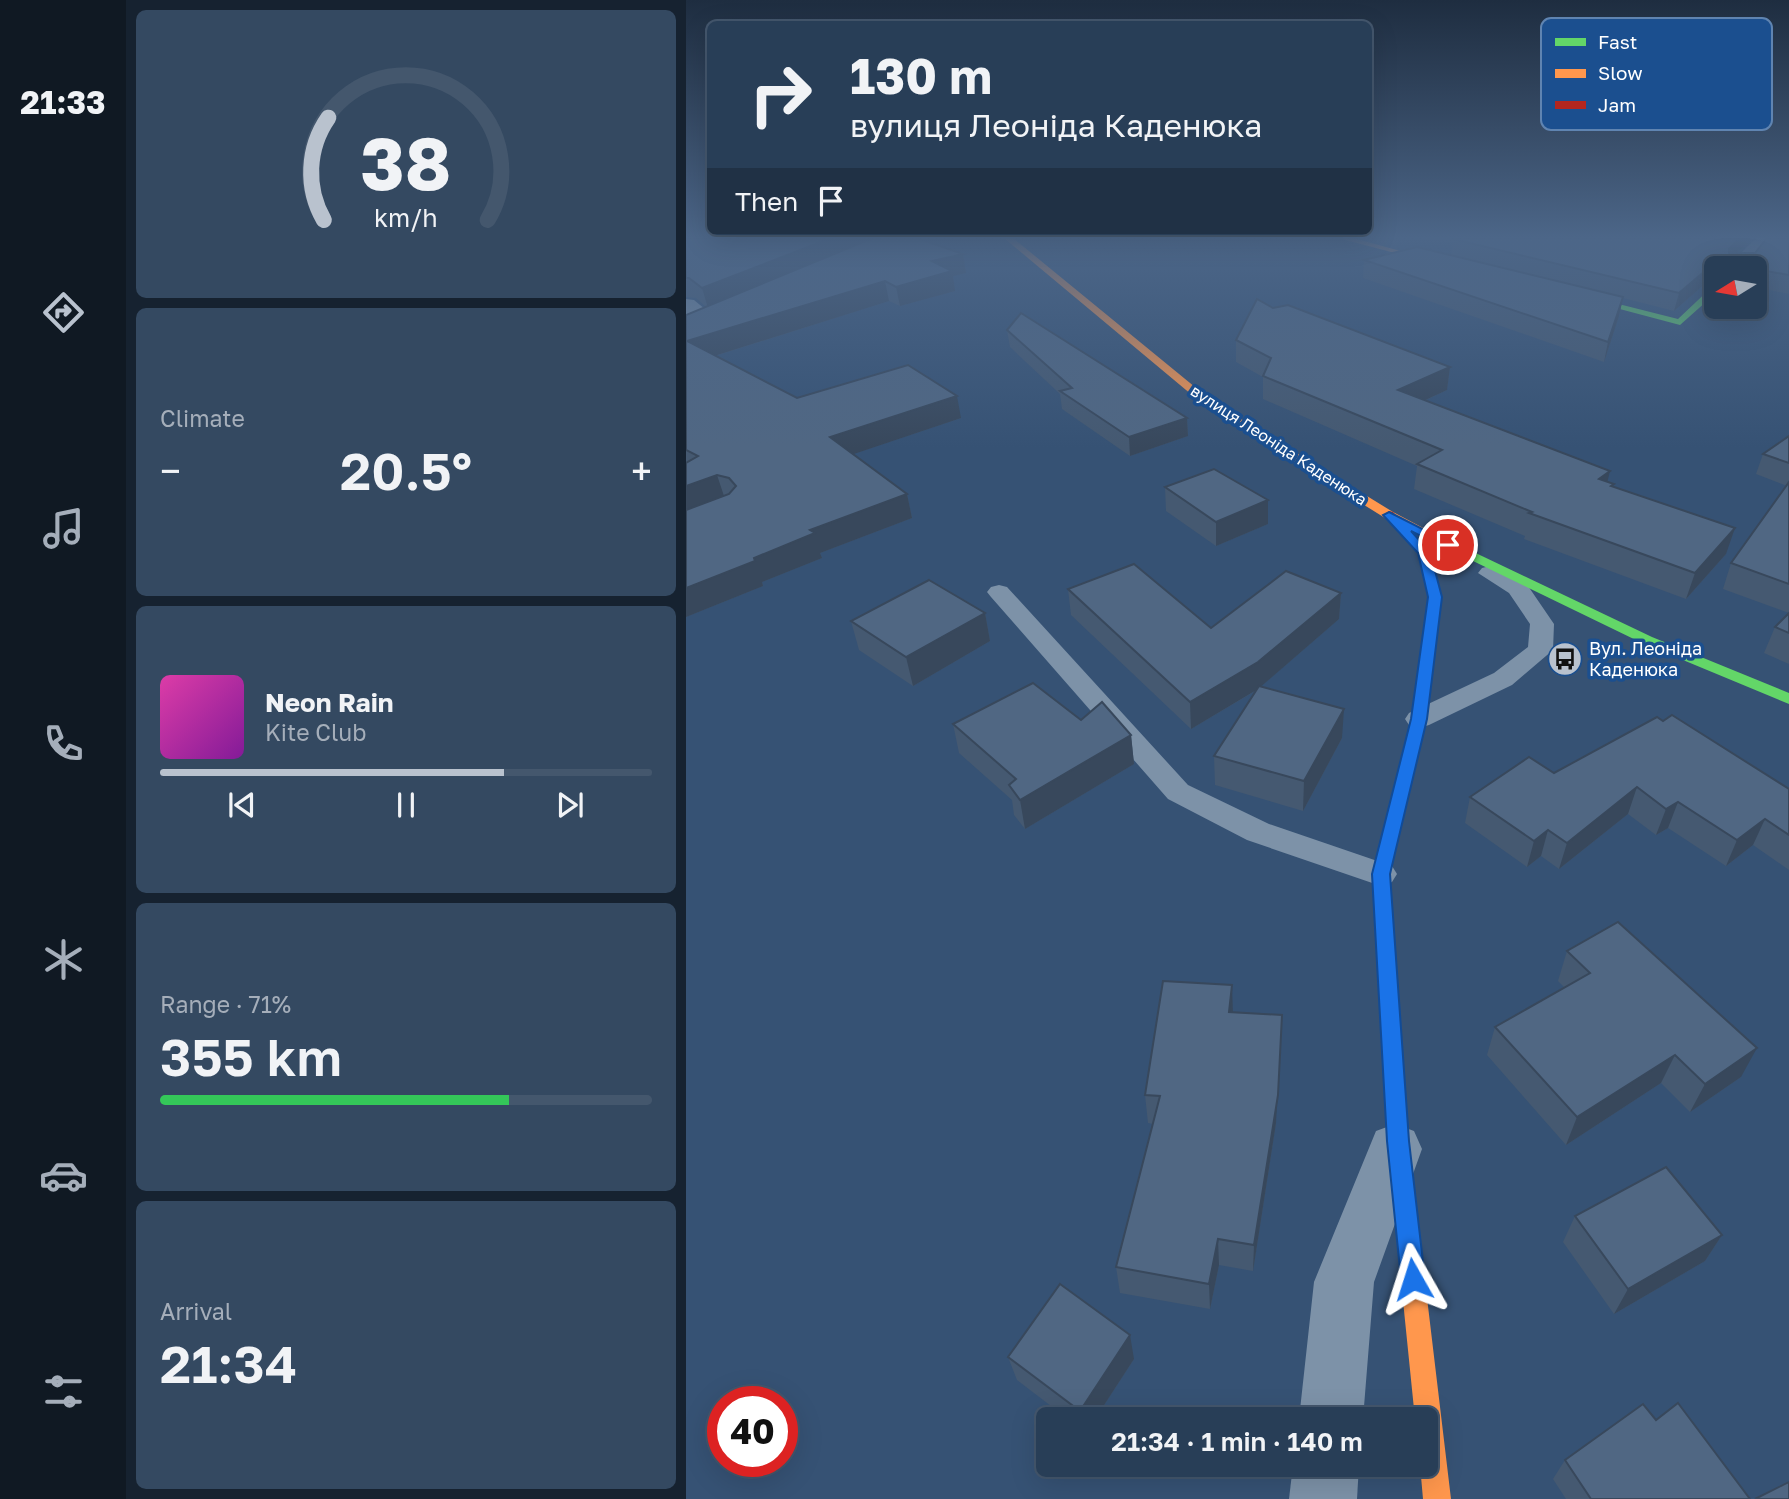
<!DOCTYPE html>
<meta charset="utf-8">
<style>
:root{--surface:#283e57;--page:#344961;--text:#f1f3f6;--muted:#a5aeba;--line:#44576d;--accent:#b9c2ce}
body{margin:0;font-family:"Golos Text",sans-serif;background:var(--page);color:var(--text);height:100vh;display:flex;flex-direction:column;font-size:26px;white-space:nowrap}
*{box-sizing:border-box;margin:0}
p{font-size:23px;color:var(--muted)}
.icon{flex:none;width:38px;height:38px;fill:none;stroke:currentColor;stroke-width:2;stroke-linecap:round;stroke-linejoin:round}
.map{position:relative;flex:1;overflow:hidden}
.drawer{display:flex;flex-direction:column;gap:10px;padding:10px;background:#162230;width:560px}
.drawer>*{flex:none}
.banner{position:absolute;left:21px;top:21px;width:665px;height:214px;border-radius:10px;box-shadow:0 7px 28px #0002,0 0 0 2px var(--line);background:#283e57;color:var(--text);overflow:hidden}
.needle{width:46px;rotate:259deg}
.tools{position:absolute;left:1018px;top:256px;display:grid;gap:14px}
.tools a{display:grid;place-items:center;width:63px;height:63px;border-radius:10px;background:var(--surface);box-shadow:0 7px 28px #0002,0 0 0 2px var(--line);font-size:35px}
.speed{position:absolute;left:21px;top:1386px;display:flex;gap:14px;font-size:35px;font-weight:700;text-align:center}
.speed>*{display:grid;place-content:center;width:91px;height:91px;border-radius:50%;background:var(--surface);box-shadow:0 7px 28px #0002,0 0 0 2px var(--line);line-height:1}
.speed .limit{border:10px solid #d22;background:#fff;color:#111}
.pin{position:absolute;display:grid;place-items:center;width:60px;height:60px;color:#fff;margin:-30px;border:4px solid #fff;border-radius:50%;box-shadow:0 2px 7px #0007}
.me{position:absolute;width:77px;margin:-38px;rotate:354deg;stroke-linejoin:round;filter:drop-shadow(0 0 5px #0008)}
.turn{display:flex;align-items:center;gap:24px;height:147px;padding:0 28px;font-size:32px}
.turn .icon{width:91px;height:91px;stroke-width:2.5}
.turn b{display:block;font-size:49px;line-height:60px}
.then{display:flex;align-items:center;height:66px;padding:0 28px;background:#0003;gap:14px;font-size:26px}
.big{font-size:52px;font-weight:600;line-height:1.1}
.drawer .widget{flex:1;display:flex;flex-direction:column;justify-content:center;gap:10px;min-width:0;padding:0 24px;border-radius:10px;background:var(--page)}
.drawer .dial{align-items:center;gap:0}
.dial svg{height:182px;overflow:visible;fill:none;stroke:var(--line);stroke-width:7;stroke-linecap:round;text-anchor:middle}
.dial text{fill:var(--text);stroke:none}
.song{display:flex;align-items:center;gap:21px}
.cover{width:84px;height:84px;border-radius:10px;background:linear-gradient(135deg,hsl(320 70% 55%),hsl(290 70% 35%))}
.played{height:7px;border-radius:4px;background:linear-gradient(90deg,var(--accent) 70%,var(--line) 70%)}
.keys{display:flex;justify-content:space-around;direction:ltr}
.heat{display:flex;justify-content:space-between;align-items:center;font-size:38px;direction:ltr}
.charge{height:10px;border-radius:5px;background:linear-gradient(90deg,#34c759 71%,var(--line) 0)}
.trip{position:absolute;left:350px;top:1407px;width:402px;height:70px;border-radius:10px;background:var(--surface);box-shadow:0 7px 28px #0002,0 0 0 2px var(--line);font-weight:600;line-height:70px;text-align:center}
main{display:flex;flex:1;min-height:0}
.menu{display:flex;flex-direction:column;width:126px;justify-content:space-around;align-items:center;background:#101923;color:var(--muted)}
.menu .icon{width:49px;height:49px}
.menu .active{color:var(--accent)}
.menu b{font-size:32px;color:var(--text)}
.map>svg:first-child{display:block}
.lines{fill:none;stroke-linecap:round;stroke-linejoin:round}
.lane{fill:#7d92a8;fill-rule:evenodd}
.street{fill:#7d92a8;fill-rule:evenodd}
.fast{fill:#63d668;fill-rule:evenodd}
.slow{fill:#ff974d;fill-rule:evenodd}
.jam{fill:#b3261e;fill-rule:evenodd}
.wall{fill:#455971}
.shaded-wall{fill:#38485c}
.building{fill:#506783;stroke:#38485c;stroke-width:2}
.route{fill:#1a73e8;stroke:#114b97;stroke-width:2}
.labels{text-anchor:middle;stroke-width:7;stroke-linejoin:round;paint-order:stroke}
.far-street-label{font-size:16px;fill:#fff;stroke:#1b4f8f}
.poi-label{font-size:18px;fill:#fff;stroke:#1b4f8f;text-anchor:start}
.key{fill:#1b4f8f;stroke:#5f84b1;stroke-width:2}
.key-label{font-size:19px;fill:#fff}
</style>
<main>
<nav class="menu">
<b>21:33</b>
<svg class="icon active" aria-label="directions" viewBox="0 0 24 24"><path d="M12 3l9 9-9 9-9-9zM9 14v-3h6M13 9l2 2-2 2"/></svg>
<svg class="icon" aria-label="music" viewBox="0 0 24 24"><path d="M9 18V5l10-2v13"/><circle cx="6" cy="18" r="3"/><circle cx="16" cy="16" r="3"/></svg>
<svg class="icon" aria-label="phone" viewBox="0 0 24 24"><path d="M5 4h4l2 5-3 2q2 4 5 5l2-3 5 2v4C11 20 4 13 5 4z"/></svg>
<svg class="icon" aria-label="climate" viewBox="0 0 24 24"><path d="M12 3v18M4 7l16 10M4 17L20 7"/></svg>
<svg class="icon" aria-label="car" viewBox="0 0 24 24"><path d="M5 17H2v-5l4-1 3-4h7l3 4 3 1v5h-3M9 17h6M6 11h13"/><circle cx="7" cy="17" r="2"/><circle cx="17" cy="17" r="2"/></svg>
<svg class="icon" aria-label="filters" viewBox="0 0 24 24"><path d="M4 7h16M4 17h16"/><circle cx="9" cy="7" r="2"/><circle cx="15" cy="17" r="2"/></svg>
</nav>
<section class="drawer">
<div class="widget dial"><svg viewBox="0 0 100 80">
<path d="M14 69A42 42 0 1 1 86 69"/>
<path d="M14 69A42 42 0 0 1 16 24" stroke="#b9c2ce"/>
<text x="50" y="56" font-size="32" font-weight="700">38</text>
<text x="50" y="72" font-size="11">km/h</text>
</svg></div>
<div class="widget"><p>Climate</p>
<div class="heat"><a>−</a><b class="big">20.5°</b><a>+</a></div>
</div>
<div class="widget">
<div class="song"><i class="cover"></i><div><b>Neon Rain</b><p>Kite Club</p></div></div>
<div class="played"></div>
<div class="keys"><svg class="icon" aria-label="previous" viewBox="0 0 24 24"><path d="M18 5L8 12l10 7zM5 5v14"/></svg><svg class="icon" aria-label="pause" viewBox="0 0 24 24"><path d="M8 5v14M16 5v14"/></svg><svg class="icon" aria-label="next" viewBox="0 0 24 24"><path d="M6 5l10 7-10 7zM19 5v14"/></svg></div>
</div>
<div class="widget"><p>Range · 71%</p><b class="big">355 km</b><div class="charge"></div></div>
<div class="widget"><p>Arrival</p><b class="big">21:34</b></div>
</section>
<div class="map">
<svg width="1103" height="1499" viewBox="0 0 1103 1499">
<rect width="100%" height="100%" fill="#365274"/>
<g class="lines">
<g class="lane">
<path d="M804 566 840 583 868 624 867 650 826 685 743 725 733 728 723 725 719 719 723 713 808 673 842 647 844 624 823 593 792 573 796 568Z"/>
<path d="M313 585 321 587 502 785 583 824 706 866 711 874 706 882 695 886 561 840 482 799 305 597 301 592 305 587Z"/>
</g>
<g class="street">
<path d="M1070 238H1090L1062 268H1040Z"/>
<path d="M0 299 8 300 31 319 28 324H12L0 315Z"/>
<path d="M709 1124 728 1131 736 1149 688 1282 677 1419H613L628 1282 690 1131Z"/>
<path d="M607 1465H673L671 1499H603Z"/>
</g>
<g class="fast">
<path d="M1028 285H1031V292L994 325 881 295 885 292 992 319Z"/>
<path d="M754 536 966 637 1103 693V704L956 643 750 543V537Z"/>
<path d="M715 787 723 793 704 874 723 1141 739 1281 736 1290 727 1293 718 1290 715 1281 701 1141 686 874 707 793Z"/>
</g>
<g class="slow">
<path d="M318 238H327L526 401 707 512 760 540 758 543H750L699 518 518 405Z"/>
<path d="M652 238H667L766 265 762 267Z"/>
<path d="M727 1269 736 1272 739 1281 765 1499H737L734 1465H740V1419H729L715 1281 718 1272Z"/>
</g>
<path class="jam" d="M703 511 707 512 744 552 756 597 741 719 723 793 715 799 707 793 725 719 742 597 732 553 697 515Z"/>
</g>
<g class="wall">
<path d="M0 238 277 254 280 273 267 276 269 291 214 306 203 301 29 356 111 398 275 418 167 454 221 494 226 518 134 553 136 558 76 582 77 586 0 617V315L20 307 10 298 0 297Z"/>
<path d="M739 238H1066L1052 253H1069L1103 238V294L1069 287V268H1031V279L1022 281 988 311 937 298 933 316 918 362 677 278 678 260 765 256 766 243Z"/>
<path d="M587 308 764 367 761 390 738 401 922 482 927 487 1040 554 1000 599 838 539 839 536 728 489 731 466 577 399V377L550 362V340Z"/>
<path d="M321 330 501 418 502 436 444 456 376 409 374 394 324 347Z"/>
<path d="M1103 436V664L1078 653 1089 627 1103 613 1037 589 1045 563 1101 486 1070 474 1077 454Z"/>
<path d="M479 487 582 500V524L530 546 480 511Z"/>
<path d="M382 589 525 628 655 593 653 619 574 687 656 738 617 811 529 785 528 756 571 690 505 729 385 615Z"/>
<path d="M299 613 304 641 227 686 173 650 165 621Z"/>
<path d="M395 720 445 735 448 764 339 829 328 815 326 800 273 753 267 724Z"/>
<path d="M977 721 1103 789V870L1067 845 1040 866 982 828 970 835 942 814 873 869 855 856 841 867 779 823 784 797 868 773Z"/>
<path d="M881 951 1055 1077 1004 1112 975 1083 880 1145 801 1055 809 1027 878 987 872 981Z"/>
<path d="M547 1012 590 1123 567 1271 533 1265 524 1309 434 1293 430 1267 467 1124 462 1123 459 1095Z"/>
<path d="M889 1216 1036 1235 1019 1261 928 1314 877 1242Z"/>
<path d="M322 1357 448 1359 409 1419H382L331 1380Z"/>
<path d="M970 1420 1064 1499H880L867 1479 879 1460Z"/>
</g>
<g class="shaded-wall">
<path d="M145 238H189L22 308 16 288Z"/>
<path d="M1054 238H1066L1038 266 1043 249Z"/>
<path d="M277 254 280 273 267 276 269 291 214 306 210 287 246 261Z"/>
<path d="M1035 261 1033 268H1031L1030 278 1022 281 988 311 993 293 1027 264Z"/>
<path d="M199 281 203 301 9 362 1 341Z"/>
<path d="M937 297 933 316 918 362 922 342Z"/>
<path d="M764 367 761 390 709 414 712 390Z"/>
<path d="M271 396 275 418 150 460 144 437Z"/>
<path d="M501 418 502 436 444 456 443 437Z"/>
<path d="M924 471 918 496 913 479Z"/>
<path d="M31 475 39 499 0 513V486Z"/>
<path d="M221 494 226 518 134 553 136 558 76 582 77 586 0 617V588L68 558 124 530Z"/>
<path d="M582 500V524L530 546V522Z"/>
<path d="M1049 528 1040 554 1000 599 1009 573Z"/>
<path d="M655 593 653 619 572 689 505 729 504 702Z"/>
<path d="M299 613 304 641 227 686 220 657Z"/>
<path d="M658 709 656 738 617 811 618 781Z"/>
<path d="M445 735 448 764 339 829 334 800Z"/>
<path d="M951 787 942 814 873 869 881 843Z"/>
<path d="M992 802 982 828 970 835 980 809Z"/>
<path d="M1079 819 1067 845 1040 866 1051 840Z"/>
<path d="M862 830 855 856 841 867 848 841Z"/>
<path d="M546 985 547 1015 543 1012Z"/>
<path d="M596 1015 590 1123 567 1271 568 1245Z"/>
<path d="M1071 1048 1055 1077 1004 1112 1019 1084Z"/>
<path d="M989 1055 975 1083 880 1145 891 1117Z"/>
<path d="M1036 1235 1019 1261 928 1314 942 1289Z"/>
<path d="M532 1239 533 1265 524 1309 523 1284Z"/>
<path d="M444 1335 448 1359 409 1419H396L394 1411Z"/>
</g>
<g class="building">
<path d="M0 238H145L16 288 3 278H0Z"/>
<path d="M187 238H231L277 254 246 261 266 271 210 287 199 281 1 341 111 398 222 365 271 396 144 437 221 494 124 530 129 533 68 558 69 561 0 588V510L43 494 50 486 43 478 31 475 0 486V463L12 456 0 450V315Z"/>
<path d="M770 238H1054L1043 249V253H1069L1081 238H1103V275L1069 269V268L1054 266 1050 268H1039V263L1035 261 1027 264 993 293 767 239Z"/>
<path d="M731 247 937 297 922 342 678 260Z"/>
<path d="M571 299 587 308 602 305 764 367 712 390 924 471 913 479 928 484 925 486 1049 528 1009 573 843 513 846 512 731 464 756 450 577 376 585 358 550 340Z"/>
<path d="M335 313 501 418 443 437 374 391 386 388 321 330Z"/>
<path d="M1103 436V463L1077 454Z"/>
<path d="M528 469 582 500 530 522 479 487Z"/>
<path d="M1103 482V584L1045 563Z"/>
<path d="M448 564 525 628 600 571 655 593 572 662 504 702 382 589Z"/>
<path d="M243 580 299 613 220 657 165 621Z"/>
<path d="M1103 613V633L1089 627Z"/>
<path d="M347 683 395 720 416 702 445 735 334 800 323 785 330 779 267 724Z"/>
<path d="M573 686 658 709 618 781 528 756Z"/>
<path d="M986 715 1103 789V835L1079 819 1051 840 992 802 980 809 951 787 881 843 862 830 848 841 784 797 843 757 868 773 971 717 977 721Z"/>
<path d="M932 922 1071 1048 1019 1084 989 1055 891 1117 809 1027 904 973 881 951Z"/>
<path d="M477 981 546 985 543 1012 596 1015 592 1095 568 1245 532 1239 523 1284 430 1267 474 1096 459 1095Z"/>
<path d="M980 1167 1036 1235 942 1289 889 1216Z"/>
<path d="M374 1284 444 1335 394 1411 322 1357Z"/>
<path d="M992 1403 1064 1499H905L879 1460 957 1404 970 1420Z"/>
<path d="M1103 1482V1499H1069Z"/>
</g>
<linearGradient id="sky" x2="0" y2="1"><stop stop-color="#1e2d40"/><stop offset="0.53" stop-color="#4c6688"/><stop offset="1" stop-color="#4c6688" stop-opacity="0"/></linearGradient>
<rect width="1103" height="448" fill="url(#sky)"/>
<path class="route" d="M703 512 768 545 758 548 725 531 744 552 756 597 741 719 704 874 723 1141 739 1279 736 1287 727 1291 718 1287 715 1279 701 1141 686 874 725 719 742 597 732 553 697 515Z"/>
<defs>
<g id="bus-disc" transform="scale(1.75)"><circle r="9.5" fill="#b9c2ce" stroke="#1b4f8f"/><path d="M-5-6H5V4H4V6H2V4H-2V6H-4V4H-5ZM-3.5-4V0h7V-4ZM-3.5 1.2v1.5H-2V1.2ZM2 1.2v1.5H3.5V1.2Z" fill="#111"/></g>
</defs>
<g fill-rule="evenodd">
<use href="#bus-disc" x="879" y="659"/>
</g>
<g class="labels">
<g class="far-street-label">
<text transform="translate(593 445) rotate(33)" y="6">вулиця Леоніда Каденюка</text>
</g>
<g class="poi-label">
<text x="903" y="655">Вул. Леоніда<tspan x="903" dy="21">Каденюка</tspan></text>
</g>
</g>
<rect x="855" y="18" width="231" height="112" rx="10" class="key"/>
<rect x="869" y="38" width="31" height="8" fill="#63d668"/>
<rect x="869" y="69" width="31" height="9" fill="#ff974d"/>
<rect x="869" y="101" width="31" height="8" fill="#b3261e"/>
<g class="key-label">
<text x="912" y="49">Fast</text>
<text x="912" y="80">Slow</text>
<text x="912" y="112">Jam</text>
</g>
</svg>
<div class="tools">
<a><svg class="needle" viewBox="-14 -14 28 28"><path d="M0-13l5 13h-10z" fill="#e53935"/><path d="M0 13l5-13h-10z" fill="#a5aeba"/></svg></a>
</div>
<div class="speed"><div class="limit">40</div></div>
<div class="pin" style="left:762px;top:545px;background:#d93025"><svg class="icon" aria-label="arrive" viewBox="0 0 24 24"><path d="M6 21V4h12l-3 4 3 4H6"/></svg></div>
<svg class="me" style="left:727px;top:1279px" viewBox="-20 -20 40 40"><path d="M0-17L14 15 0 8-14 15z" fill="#1a73e8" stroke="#fff" stroke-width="4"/></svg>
<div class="trip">21:34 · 1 min · 140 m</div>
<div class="banner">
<div class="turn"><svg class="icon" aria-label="right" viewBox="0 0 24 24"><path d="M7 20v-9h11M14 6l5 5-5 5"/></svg><div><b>130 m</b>вулиця Леоніда Каденюка</div></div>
<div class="then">Then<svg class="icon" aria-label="arrive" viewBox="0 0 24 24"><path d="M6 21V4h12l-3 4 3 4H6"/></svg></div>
</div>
</div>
</main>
